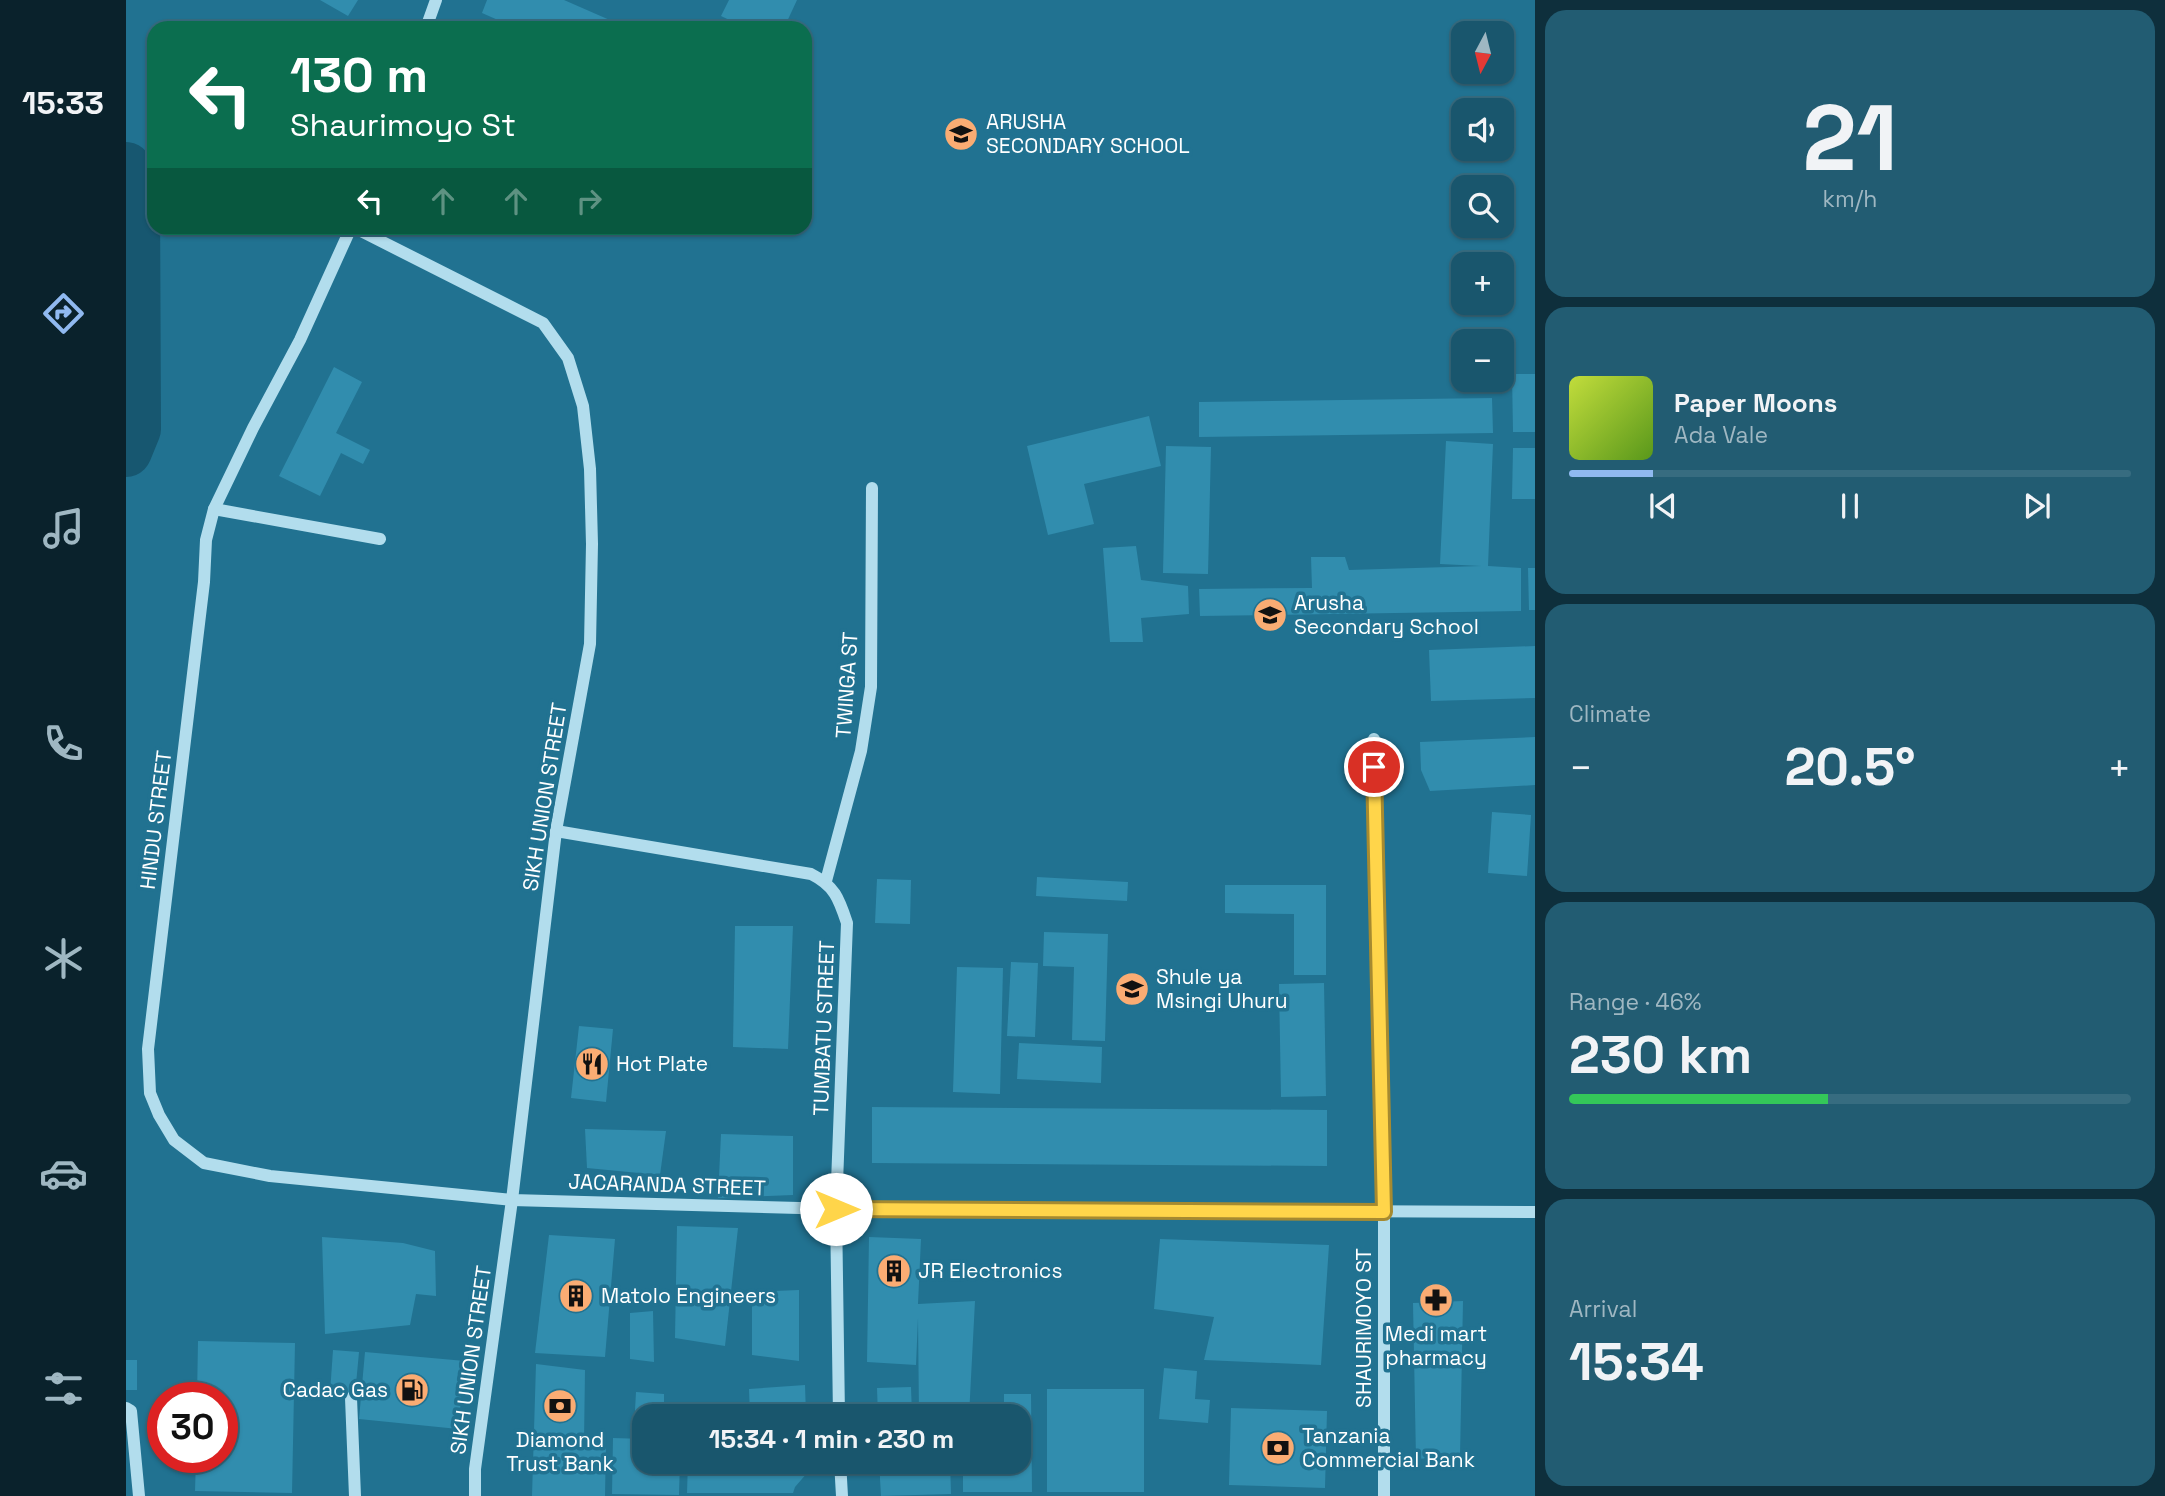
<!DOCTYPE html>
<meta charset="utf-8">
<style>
:root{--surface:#19566d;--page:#225c72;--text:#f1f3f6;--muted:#9fb7c2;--line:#376c80;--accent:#90b9f0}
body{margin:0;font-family:"Space Grotesk",sans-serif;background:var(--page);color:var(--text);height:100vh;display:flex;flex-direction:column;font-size:26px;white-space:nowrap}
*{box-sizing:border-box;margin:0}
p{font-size:23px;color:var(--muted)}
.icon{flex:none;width:38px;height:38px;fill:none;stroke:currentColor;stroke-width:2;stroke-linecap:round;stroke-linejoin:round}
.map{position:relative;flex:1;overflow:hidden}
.drawer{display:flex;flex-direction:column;gap:10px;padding:10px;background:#0e2f3c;width:630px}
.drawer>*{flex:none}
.banner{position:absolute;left:21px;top:21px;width:665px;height:214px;border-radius:21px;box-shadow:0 2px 5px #0004,0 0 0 2px var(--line);background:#0b6e4f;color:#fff;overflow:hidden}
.needle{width:46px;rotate:187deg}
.controls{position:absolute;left:1325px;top:21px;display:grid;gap:14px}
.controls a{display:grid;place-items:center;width:63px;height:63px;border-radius:14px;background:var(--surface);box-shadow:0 2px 5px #0004,0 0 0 2px var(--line);font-size:35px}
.speed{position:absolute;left:21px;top:1382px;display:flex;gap:14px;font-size:35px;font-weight:700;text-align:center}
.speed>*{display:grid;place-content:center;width:91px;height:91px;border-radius:50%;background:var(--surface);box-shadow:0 2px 5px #0004,0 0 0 2px var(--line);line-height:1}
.speed .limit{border:10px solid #d22;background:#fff;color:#111}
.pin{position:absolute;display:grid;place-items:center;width:60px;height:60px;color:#fff;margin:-30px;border:4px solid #fff;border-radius:50%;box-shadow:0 2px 7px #0007}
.me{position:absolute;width:77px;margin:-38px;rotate:90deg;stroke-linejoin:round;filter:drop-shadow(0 0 5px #0008)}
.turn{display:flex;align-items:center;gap:24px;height:147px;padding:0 28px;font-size:32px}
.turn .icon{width:91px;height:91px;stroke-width:2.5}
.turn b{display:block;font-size:49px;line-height:60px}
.lanes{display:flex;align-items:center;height:66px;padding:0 28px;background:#0003;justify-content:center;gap:35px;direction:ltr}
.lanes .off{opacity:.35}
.big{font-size:52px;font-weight:700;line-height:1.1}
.drawer .tile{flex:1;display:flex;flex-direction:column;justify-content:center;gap:10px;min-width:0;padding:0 24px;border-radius:21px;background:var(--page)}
.drawer .dial{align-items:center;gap:0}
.dial b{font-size:91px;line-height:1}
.song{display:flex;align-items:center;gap:21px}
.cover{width:84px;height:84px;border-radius:10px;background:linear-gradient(135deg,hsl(70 70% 55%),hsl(90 70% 35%))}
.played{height:7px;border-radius:4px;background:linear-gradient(90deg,var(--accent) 15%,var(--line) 15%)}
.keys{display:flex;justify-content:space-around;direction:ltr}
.heat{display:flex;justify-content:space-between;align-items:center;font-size:38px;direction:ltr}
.charge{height:10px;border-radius:5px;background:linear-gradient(90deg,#34c759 46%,var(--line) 0)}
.trip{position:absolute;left:506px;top:1404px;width:399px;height:70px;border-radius:21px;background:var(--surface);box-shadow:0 2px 5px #0004,0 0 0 2px var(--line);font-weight:700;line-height:70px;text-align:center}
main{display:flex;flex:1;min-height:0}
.dock{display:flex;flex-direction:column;width:126px;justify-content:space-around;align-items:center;background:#0a222c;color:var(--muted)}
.dock .icon{width:49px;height:49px}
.dock .current{color:var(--accent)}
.dock b{font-size:32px;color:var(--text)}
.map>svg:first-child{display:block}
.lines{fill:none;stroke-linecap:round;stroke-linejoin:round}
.river{stroke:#175770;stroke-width:52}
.building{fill:#318dae}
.minor{stroke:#b2dded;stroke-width:12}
.route-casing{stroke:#a68a30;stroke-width:18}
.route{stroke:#ffd54a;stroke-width:12}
.labels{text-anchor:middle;stroke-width:7;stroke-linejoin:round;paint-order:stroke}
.poi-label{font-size:21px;fill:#fff;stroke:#217291;text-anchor:start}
.street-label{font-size:21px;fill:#fff;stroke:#217291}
</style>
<main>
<nav class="dock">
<b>15:33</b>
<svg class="icon current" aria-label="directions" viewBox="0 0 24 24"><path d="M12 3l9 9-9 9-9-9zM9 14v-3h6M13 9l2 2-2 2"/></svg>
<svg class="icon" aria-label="music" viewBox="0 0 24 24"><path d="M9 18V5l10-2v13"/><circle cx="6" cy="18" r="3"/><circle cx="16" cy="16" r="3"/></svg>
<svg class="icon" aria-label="phone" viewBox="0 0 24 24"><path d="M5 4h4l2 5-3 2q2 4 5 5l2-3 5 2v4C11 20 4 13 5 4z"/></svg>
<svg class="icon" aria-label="climate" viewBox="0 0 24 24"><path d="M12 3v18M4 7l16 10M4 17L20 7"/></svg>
<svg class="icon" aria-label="car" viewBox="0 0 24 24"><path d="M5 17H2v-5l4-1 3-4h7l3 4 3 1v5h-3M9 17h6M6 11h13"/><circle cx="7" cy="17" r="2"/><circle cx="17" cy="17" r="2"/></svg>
<svg class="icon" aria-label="filters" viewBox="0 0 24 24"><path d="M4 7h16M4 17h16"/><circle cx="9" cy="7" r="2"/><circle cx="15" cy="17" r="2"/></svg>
</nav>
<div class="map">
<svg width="1409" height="1496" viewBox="0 0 1409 1496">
<rect width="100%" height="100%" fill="#217291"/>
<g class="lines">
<path class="river" d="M0 168 8 196 9 429 0 451"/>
</g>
<g class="building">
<path d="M194 0H232L222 16Z"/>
<path d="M361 0H438L502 28H390L356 13Z"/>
<path d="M603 0H671L658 28H620L595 16Z"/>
<path d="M208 367 236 382 210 433 244 450 237 464 215 453 194 496 153 476Z"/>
<path d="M1386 374H1409V432H1387Z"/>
<path d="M1366 398 1367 433 1073 437V402Z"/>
<path d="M1023 416 1035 466 958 484 968 524 922 535 901 446Z"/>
<path d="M1320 441 1367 444 1362 566 1395 568V611L1074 616 1073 589 1186 588 1185 557H1219L1223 570 1355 566 1314 564Z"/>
<path d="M1040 446 1085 447 1082 574 1037 573Z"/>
<path d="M1387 448H1409V499H1386Z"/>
<path d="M1010 546 1015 580 1062 586 1063 614 1015 618 1017 642H984L977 548Z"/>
<path d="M1402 568H1409V610H1403Z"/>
<path d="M1409 646V698L1305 701 1303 650Z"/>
<path d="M1409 737V785L1304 791 1295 770 1294 742Z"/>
<path d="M1366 812 1405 815 1401 876 1362 873Z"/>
<path d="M911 877 1002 882 1001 901 910 896Z"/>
<path d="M751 879 785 880 784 924 749 923Z"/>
<path d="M1099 885H1200V975H1168V914L1099 913Z"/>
<path d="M609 926H667L662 1049 607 1047Z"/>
<path d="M918 932 982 934 979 1041 946 1040 948 967 917 966Z"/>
<path d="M885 962 912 963 909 1037 881 1036Z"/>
<path d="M831 967 877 968 874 1094 827 1092Z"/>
<path d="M1198 983 1200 1096 1155 1097 1153 984Z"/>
<path d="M453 1026 487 1029 480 1102 445 1098Z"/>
<path d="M893 1043 976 1047 975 1083 891 1079Z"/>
<path d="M746 1107 1201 1110V1166L746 1163Z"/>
<path d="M459 1129 540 1131 534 1175 461 1168Z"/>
<path d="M595 1134 667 1136V1195L592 1198Z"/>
<path d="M551 1226 612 1228 599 1346 549 1338Z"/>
<path d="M423 1235 489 1239 479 1357 409 1353Z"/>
<path d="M196 1237 277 1243 309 1251 310 1296 290 1294 284 1325 199 1334Z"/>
<path d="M743 1237 795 1239 792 1304 849 1301 843 1416H793L792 1318 790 1365 741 1362Z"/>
<path d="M1034 1239 1203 1245 1195 1365 1078 1360 1088 1317 1028 1309Z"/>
<path d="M673 1290V1361L626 1355V1292Z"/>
<path d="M1337 1301 1334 1456 1290 1459 1287 1303Z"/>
<path d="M527 1311 528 1362 504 1359V1313Z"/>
<path d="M72 1341 169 1343 166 1493 69 1491 70 1458H96V1398H71Z"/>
<path d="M207 1350 233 1352 229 1395 204 1393Z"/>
<path d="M239 1352 339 1361 332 1429 233 1419Z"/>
<rect x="0" y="1360" width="11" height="30"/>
<path d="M410 1364 459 1370 458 1442H480L479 1496H406Z"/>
<path d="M1038 1368 1071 1371 1069 1399 1084 1400 1082 1423 1033 1419Z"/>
<path d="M679 1385 680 1416H624L623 1389Z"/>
<path d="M785 1387 786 1416H752L751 1388Z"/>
<rect x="921" y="1389" width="97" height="103"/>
<path d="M510 1392 538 1394V1416H518V1429L508 1428Z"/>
<path d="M878 1394H905L906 1492H837V1461H892V1416H878Z"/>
<path d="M1105 1408 1201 1411 1199 1488 1103 1485Z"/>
<path d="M487 1438 518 1439V1461H554L553 1495 486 1494Z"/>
<path d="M562 1461H682V1472L669 1487 667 1493H561Z"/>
<path d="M753 1461H824L825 1494 755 1496Z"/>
</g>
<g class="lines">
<g class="minor">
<path d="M300 28 310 0"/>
<path d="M228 228 223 232 174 340 127 428 88 509 80 540 78 582 22 1049 24 1093 33 1115 48 1140 78 1163 144 1176 386 1200 710 1209 1409 1212"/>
<path d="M229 228 417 323 442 358 457 406 464 469 466 544 464 644 430 831 386 1200 349 1469V1496"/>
<path d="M88 509 254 539"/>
<path d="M1248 739 1258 1212V1496"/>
<path d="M430 831 685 874C709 886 713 899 721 923L710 1209 713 1416"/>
<path d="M700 881 735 751 745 687 746 488"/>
<path d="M225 1398 229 1496"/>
<path d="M0 1408 5 1411 13 1496"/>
<path d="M714 1461 716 1496"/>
</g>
</g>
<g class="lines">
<g class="route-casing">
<path id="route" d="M710 1209 1258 1212 1248 767"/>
</g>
<use href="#route" class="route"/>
</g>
<defs>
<g id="school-disc" transform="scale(1.75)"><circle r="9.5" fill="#faac73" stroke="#217291"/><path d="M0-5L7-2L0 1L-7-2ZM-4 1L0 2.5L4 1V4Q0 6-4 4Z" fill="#111"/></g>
<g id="restaurant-disc" transform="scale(1.75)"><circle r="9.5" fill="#faac73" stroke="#217291"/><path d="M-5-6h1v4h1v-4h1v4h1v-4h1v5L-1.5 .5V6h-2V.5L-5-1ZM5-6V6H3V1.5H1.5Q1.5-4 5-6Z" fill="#111"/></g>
<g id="building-disc" transform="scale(1.75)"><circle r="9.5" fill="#faac73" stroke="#217291"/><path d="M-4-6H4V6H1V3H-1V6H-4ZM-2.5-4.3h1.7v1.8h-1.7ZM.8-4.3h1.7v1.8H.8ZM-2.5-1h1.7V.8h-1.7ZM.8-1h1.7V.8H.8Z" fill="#111"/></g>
<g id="pharmacy-disc" transform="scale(1.75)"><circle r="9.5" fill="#faac73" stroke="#217291"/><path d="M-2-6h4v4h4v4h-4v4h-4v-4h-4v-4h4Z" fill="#111"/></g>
<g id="fuel-disc" transform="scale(1.75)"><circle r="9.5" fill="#faac73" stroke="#217291"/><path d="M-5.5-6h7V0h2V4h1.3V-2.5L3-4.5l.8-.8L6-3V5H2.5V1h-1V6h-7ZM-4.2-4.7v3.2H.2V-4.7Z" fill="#111"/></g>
<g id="bank-disc" transform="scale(1.75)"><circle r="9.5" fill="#faac73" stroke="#217291"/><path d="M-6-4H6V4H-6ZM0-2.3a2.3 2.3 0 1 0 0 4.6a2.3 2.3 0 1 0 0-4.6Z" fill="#111"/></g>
</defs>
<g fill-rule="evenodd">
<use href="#school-disc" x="835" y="134"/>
<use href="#school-disc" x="1144" y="615"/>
<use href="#school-disc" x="1006" y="989"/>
<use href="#restaurant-disc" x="466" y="1064"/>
<use href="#building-disc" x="768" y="1271"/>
<use href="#building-disc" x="450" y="1296"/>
<use href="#pharmacy-disc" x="1310" y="1300"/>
<use href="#fuel-disc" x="286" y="1390"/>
<use href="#bank-disc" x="434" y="1406"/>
<use href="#bank-disc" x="1152" y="1448"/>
</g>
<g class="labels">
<g class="poi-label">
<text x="860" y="129">ARUSHA<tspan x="860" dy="24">SECONDARY SCHOOL</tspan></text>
<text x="1168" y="610">Arusha<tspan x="1168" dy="24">Secondary School</tspan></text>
<text x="1030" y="984">Shule ya<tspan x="1030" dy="24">Msingi Uhuru</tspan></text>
<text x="490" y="1071">Hot Plate</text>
<text x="792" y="1278">JR Electronics</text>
<text x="475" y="1303">Matolo Engineers</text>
<text x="1310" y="1341" text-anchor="middle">Medi mart<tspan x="1310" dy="24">pharmacy</tspan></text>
<text x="262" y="1397" text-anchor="end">Cadac Gas</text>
<text x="1176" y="1443">Tanzania<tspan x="1176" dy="24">Commercial Bank</tspan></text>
<text x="434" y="1447" text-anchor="middle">Diamond<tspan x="434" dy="24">Trust Bank</tspan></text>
</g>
<g class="street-label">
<text transform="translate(721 685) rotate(-86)" y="7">TWINGA ST</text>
<text transform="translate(419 797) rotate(-81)" y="7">SIKH UNION STREET</text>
<text transform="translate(30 820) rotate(-83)" y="7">HINDU STREET</text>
<text transform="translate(698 1028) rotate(-88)" y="7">TUMBATU STREET</text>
<text transform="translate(541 1185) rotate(2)" y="7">JACARANDA STREET</text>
<text transform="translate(1238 1328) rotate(-90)" y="7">SHAURIMOYO ST</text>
<text transform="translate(345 1360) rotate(-82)" y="7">SIKH UNION STREET</text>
</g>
</g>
</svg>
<div class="controls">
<a><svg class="needle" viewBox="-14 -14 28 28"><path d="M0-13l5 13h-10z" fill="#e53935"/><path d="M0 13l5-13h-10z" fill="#9fb7c2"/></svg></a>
<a><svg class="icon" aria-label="sound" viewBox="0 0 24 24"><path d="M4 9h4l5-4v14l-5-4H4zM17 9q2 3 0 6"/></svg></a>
<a><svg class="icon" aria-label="search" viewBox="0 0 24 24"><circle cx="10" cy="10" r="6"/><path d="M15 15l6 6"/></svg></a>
<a>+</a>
<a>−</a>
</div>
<div class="speed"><div class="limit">30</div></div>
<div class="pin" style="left:1248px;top:767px;background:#d93025"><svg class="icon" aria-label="arrive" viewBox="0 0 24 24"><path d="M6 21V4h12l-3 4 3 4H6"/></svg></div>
<svg class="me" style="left:710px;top:1209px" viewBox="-20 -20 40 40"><circle r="19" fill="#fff"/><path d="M0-13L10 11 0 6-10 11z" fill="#ffd54a"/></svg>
<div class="trip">15:34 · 1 min · 230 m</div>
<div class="banner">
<div class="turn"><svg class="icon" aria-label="left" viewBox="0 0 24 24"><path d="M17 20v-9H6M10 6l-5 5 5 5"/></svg><div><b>130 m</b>Shaurimoyo St</div></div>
<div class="lanes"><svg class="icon" aria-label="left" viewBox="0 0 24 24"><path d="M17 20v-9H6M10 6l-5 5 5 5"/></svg><svg class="icon off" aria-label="ahead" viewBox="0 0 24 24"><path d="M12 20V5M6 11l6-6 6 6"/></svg><svg class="icon off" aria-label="ahead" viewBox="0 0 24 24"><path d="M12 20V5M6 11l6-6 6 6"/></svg><svg class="icon off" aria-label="right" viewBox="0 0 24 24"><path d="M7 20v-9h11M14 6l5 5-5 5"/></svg></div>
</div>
</div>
<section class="drawer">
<div class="tile dial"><b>21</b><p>km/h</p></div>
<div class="tile">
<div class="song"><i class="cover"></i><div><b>Paper Moons</b><p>Ada Vale</p></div></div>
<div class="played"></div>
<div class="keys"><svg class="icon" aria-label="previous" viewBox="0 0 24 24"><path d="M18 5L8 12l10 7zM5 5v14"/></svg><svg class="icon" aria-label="pause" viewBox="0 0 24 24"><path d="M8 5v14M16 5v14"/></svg><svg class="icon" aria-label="next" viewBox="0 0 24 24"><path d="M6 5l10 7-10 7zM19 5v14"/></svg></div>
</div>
<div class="tile"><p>Climate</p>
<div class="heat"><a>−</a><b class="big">20.5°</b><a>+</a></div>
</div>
<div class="tile"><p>Range · 46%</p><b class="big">230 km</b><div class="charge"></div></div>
<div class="tile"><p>Arrival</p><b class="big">15:34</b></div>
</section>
</main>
